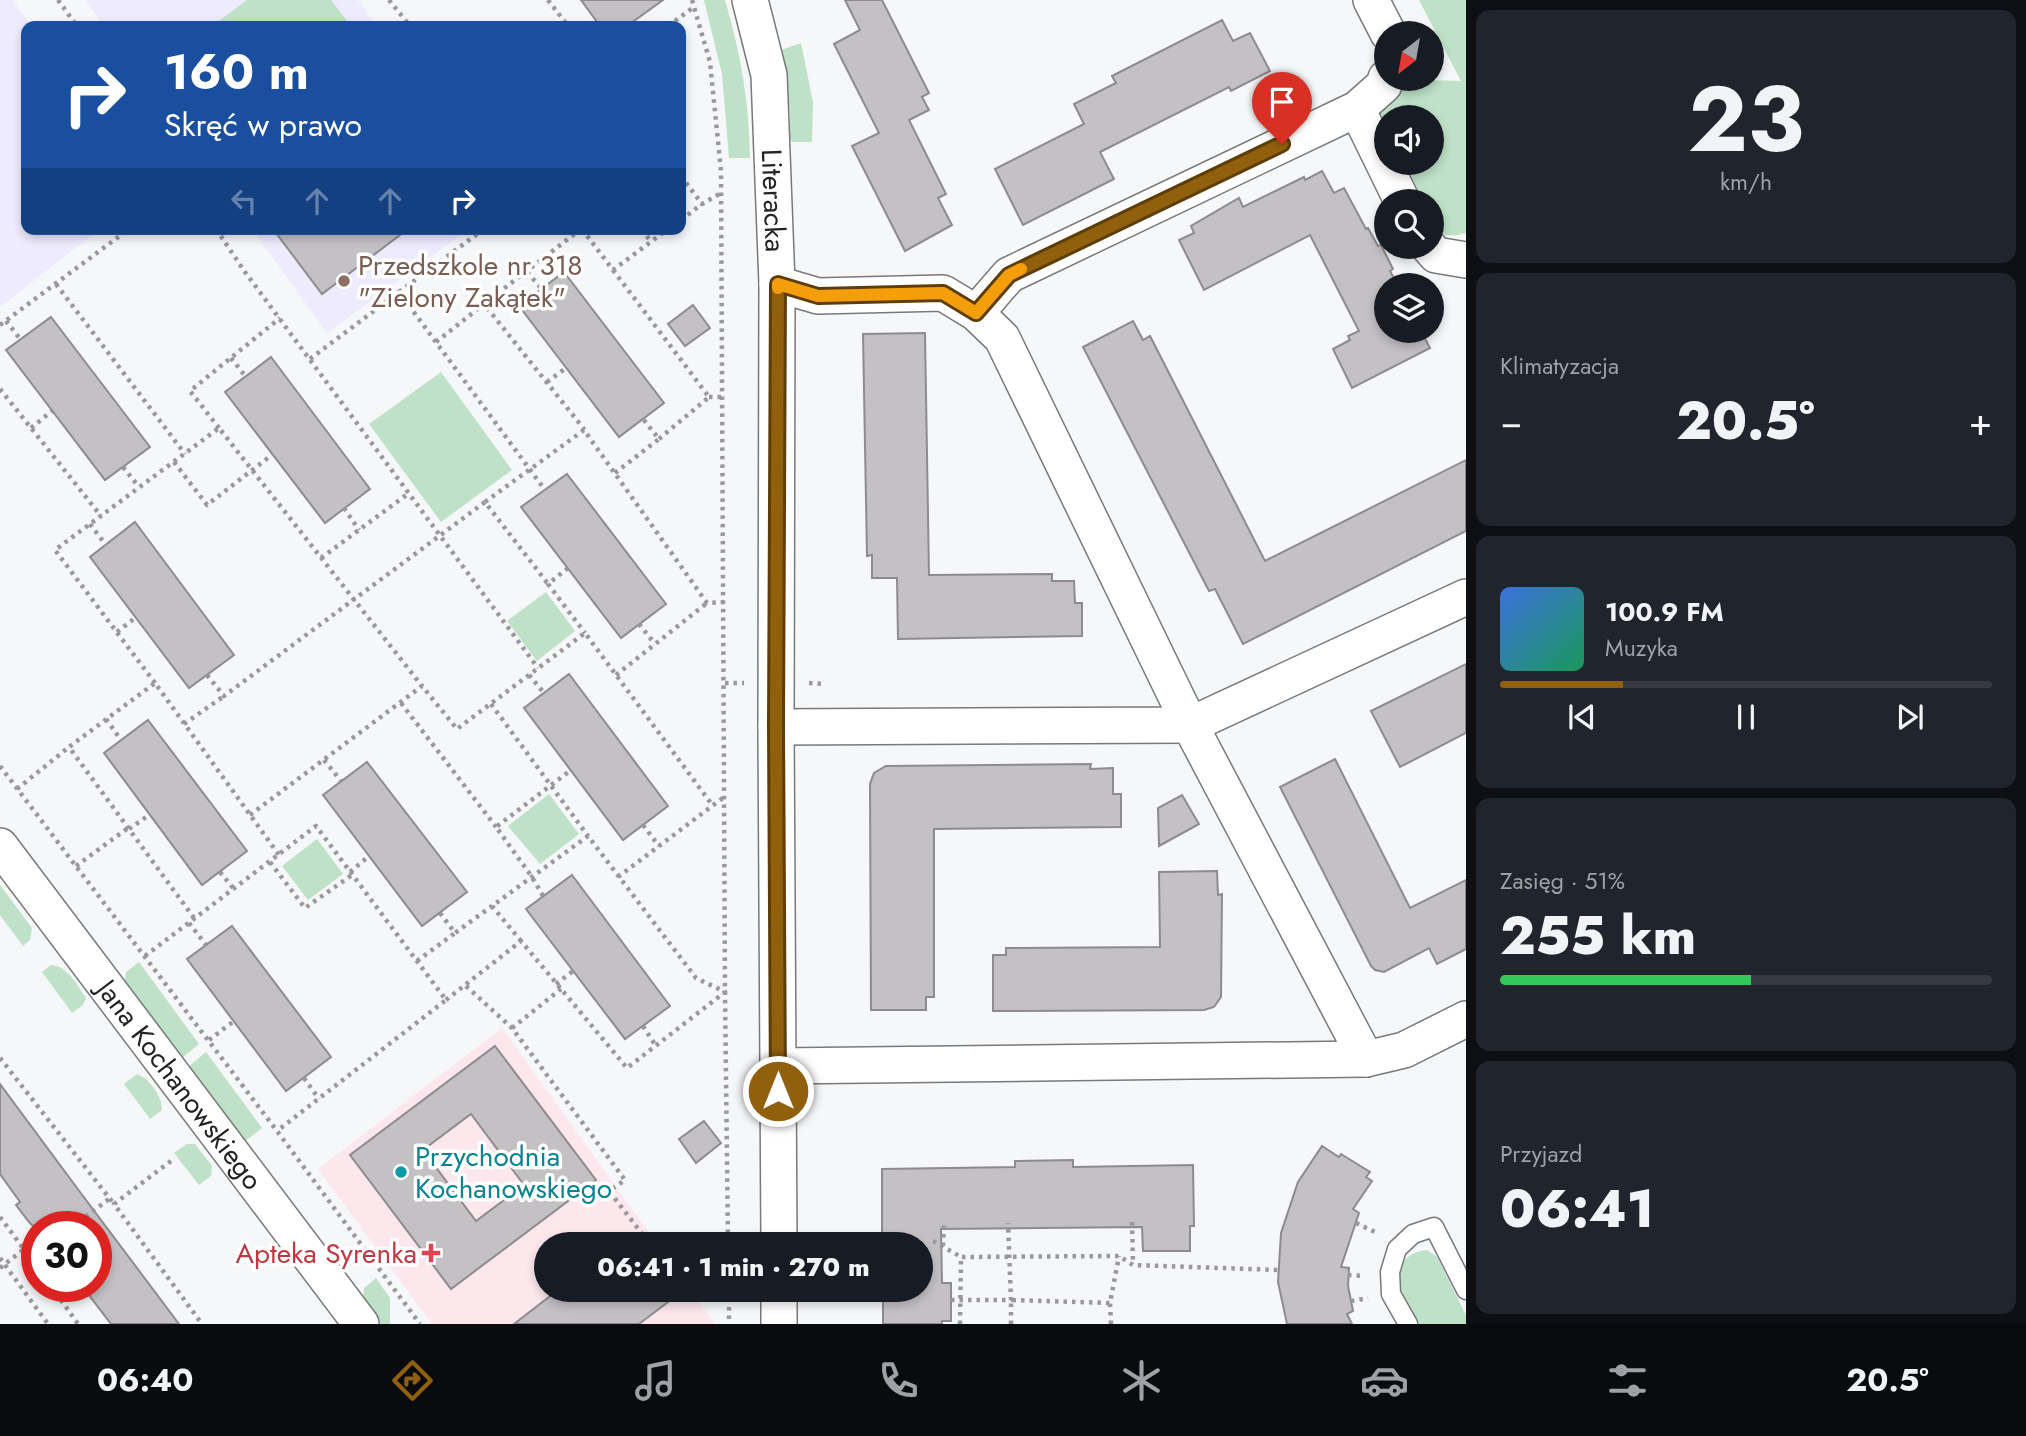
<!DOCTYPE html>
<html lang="pl">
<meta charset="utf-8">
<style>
:root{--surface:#171b24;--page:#20242c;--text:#f1f3f6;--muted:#9ea1a6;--line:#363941;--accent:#90600d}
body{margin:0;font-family:Jost,sans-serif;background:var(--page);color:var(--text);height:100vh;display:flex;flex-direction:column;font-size:26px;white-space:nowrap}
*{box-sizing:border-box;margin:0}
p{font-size:23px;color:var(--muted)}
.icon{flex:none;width:38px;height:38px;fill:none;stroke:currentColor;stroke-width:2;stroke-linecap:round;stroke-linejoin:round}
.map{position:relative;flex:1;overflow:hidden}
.sheet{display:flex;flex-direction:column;gap:10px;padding:10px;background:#0d0f14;width:560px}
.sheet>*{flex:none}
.banner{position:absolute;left:21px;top:21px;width:665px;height:214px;border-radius:14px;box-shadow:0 4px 10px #0003;background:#1a4fa0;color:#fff;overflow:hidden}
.needle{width:46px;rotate:211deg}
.buttons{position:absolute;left:1374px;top:21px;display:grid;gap:14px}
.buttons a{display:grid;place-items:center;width:70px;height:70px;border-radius:50%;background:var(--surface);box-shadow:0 4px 10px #0003;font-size:35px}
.speed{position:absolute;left:21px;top:1211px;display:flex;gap:14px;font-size:35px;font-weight:700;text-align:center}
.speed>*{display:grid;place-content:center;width:91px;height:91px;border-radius:50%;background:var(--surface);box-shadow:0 4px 10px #0003;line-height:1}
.speed .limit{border:10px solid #d22;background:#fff;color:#111}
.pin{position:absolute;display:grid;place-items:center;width:60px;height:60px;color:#fff;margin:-72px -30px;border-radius:50% 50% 50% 0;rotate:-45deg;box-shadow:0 0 7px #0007}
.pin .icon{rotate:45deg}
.me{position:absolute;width:77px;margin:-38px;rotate:0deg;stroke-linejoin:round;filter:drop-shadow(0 0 5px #0008)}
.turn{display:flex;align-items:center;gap:24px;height:147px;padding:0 28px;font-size:32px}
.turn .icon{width:91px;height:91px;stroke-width:2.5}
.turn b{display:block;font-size:49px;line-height:60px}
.lanes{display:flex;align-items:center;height:66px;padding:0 28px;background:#0003;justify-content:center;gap:35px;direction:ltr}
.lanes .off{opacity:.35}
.big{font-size:52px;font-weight:800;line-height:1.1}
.sheet .tile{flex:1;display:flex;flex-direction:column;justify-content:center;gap:10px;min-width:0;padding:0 24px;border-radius:14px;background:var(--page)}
.sheet .dial{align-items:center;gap:0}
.dial b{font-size:91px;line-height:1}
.song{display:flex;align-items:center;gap:21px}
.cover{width:84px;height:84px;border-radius:10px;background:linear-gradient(135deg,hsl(220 70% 55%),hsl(150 70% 35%))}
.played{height:7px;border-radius:4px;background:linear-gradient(90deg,var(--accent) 25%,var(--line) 25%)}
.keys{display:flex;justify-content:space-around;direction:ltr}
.heat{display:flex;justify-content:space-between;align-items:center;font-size:38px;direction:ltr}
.charge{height:10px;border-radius:5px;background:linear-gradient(90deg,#34c759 51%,var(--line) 0)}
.trip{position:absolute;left:534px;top:1232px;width:399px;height:70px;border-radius:35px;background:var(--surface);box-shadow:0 4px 10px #0003;font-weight:800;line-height:70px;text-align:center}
.menu{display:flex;height:112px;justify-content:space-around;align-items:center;background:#090b0e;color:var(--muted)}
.menu .icon{width:49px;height:49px}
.menu .active{color:var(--accent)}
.menu b{font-size:32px;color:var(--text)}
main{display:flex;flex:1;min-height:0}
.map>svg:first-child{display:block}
.commercial{fill:#fce7ed}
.education{fill:#edebfd}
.green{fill:#bfe1c7}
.building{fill:#c3c1c3;stroke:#8d8b8d;stroke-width:2;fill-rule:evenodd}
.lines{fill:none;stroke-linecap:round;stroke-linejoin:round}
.lane-casing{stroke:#77797a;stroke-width:21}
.street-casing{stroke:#77797a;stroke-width:38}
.path{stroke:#99999b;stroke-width:4.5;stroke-dasharray:3.5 5;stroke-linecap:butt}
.lane{stroke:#fff;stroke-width:18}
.street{stroke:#fff;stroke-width:35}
.route-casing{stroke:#5e3e08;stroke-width:18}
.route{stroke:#90600d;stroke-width:12}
.slow{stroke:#f59e0b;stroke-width:12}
.education-dot{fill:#8d6e63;stroke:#fff;stroke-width:2.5}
.culture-dot{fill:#0f9aa8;stroke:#fff;stroke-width:2.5}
.health-dot{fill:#e0444e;stroke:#fff;stroke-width:2.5}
.labels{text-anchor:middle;stroke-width:7;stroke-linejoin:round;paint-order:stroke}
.street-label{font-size:28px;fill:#232324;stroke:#fff}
.education-label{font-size:28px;fill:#785e54;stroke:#fff;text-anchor:start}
.culture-label{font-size:28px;fill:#0d838f;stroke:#fff;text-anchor:start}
.health-label{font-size:28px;fill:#be3a42;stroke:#fff;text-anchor:end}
</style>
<main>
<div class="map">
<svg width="1466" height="1324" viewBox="0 0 1466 1324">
<rect width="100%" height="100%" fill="#f6f7f9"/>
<path class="commercial" d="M502 1028 657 1244H546V1290H690L715 1324H432L318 1169Z"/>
<g class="education">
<path d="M0 0H12L32 26H26V229H100L0 307Z"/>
<path d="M87 0H358L377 26H104L86 1Z"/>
<path d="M252 229H469L327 333Z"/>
</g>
<g class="green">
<path d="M247 0H331L351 26H212Z"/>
<path d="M704 0H725C741 56 749 100 750 158H729L722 74Z"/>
<path d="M1419 0H1466V233C1438 242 1432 226 1432 201H1422L1401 163H1432V117H1386V135L1382 129 1380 113 1389 96 1422 80 1461 81Z"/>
<path d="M801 43 813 102 812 142H792L790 139V113L781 50Z"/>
<path d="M441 372 512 470 441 522 369 424Z"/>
<path d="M546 592 575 631 537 661 507 621Z"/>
<path d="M549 794 579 834 540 864 508 826Z"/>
<path d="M317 839 343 874 308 900 282 866Z"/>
<path d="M0 885 32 928 30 940 23 946 0 915Z"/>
<path d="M139 962 199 1044 182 1058 125 982 126 972Z"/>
<path d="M51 965C68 966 77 985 86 998L83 1005 72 1013 42 972Z"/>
<path d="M206 1052 262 1128 244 1142 187 1068Z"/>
<path d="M137 1074C150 1079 162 1096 162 1110L150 1119 124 1084Z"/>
<path d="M187 1144H195L212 1166 211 1176 199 1185 174 1153Z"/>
<path d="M1427 1250 1437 1257 1466 1315V1324H1419C1401 1301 1383 1255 1427 1250Z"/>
<path d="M376 1278 390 1298V1324H381L363 1300 364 1288Z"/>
</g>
<g class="building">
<path d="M581 0H663L627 26H600Z"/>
<path d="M845 0H882L929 93 922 97 929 110 909 120 946 194 938 198 952 225 905 251 852 146 879 133 834 44 860 30Z"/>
<path d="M1222 20 1233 41 1250 33 1270 71 1231 91 1229 87 1100 152 1114 179 1023 225 995 169 1084 124 1074 104 1116 83 1112 76Z"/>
<path d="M1322 171 1334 193 1344 188 1366 229 1368 228 1378 246 1381 245 1393 269 1390 271 1398 285H1386V331H1421L1430 348 1352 388 1333 349 1350 340 1348 336 1359 331 1310 235 1204 290 1179 240 1194 233 1191 226 1239 198 1243 207 1304 177 1305 180Z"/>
<path d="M273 229H408L322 294Z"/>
<path d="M564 272 664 403 619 437 519 306Z"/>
<path d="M693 305 710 328 685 346 668 324Z"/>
<path d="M51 317 150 447 105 480 6 350Z"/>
<path d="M1133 321 1143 340 1150 336 1265 561 1466 460V531L1243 644 1215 589 1209 591 1083 347Z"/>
<path d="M925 333 929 575 1052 574V581H1074L1075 603H1082V636L898 639 897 578H872V555L867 556 863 334Z"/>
<path d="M271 357 370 489 325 523 225 392Z"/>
<path d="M567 474 666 604 621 638 521 507Z"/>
<path d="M135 522 234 655 189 688 90 557Z"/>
<path d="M1466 664V733L1400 767 1371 711Z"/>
<path d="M569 674 668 806 623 840 524 708Z"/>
<path d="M148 720 247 851 202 885 104 753Z"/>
<path d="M1335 759 1410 908 1466 880V949L1437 964 1429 948 1384 972 1375 970 1371 966 1280 787Z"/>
<path d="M367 762 467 892 422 926 323 795Z"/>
<path d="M1091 764 1090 769 1113 768V794H1121V827L934 829V997H926V1010H871L870 784 874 773 886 766Z"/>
<path d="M1182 795 1199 824 1159 846 1158 808Z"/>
<path d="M1217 871 1218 895 1222 894 1221 997 1214 1007 1204 1010 993 1011V955H1006V948L1160 947 1159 872Z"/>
<path d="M572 875 670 1006 625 1039 526 909Z"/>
<path d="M232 926 331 1057 286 1091 187 959Z"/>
<path d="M495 1046 596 1180 451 1289 350 1155ZM471 1114 524 1185 476 1221 423 1150Z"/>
<path d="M0 1084 80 1192 179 1324H111L82 1286H96V1227H34L29 1222 16 1205 20 1202 0 1174Z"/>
<path d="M704 1121 721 1143 696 1163 679 1139Z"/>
<path d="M1322 1146 1339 1157 1341 1154 1370 1172 1366 1177 1372 1181 1353 1209 1359 1213 1341 1267 1349 1268 1348 1286 1353 1311 1347 1314 1352 1324H1287L1278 1282 1281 1233 1298 1182Z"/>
<path d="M1073 1160V1167L1193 1165 1194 1226H1190V1251H1143L1142 1227 941 1229 942 1283H951V1321H942V1324H883V1290H920V1244H882V1169L1015 1167V1161Z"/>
<path d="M558 1290H677L680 1293 639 1324H514Z"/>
</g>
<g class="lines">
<g class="lane-casing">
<path id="lane" d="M1408 1324 1391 1294 1390 1272 1397 1249 1413 1234 1434 1227 1466 1290"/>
</g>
<g class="street-casing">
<g id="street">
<path id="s1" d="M750 0 769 75 777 284 776 727 779 1244"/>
<path d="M1371 0 1388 33"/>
<path d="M1357 109 1402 201"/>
<path d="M1429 247 1436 255 1466 260"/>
<path d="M777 284 818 296 943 293 976 313 1002 338 1190 725 1366 1059"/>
<path d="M976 313 1009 275 1357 109 1384 85 1386 78"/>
<path d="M776 727 1190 725 1466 597"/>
<path id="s2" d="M0 846 361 1324"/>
<path d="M778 1066 1366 1059 1404 1050 1466 1019"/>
<path d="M779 1290V1324"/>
</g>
</g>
<g class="path">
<path d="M58 0 77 26"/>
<path d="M389 0 410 26"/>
<path d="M548 0 568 26"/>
<path d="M692 0 710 62 721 171 725 992 728 1244"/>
<path d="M631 23 633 26"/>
<path d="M668 26 694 7"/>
<path d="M681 176 702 204 721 193"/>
<path d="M681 220 702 204"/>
<path d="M216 229 245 272 538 668"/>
<path d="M581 229 484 304 584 429"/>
<path d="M582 229 613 270 668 229"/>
<path d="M642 229 651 242"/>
<path d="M613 270 709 397 659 439"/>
<path d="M527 272 542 289"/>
<path d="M56 284 185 454"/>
<path d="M399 292 484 229"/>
<path d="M6 321 21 340"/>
<path d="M0 325 129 229"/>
<path d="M436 342 484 304"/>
<path d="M231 358 246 377"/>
<path d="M310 359 399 292 545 490"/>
<path d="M547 382 566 368"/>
<path d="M0 389 101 516"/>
<path d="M709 397H723"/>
<path d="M31 428 52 411"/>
<path d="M219 428 190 391 280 318"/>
<path d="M174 462 207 505 273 454"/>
<path d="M123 467 139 487"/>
<path d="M615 473 659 439 643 419"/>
<path d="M485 502 584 430 707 603 724 602"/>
<path d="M344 508 359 530"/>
<path d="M90 524 106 545"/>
<path d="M321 558 409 493"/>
<path d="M568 568 548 584 585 633"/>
<path d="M639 624 655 644"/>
<path d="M117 632 135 618"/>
<path d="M207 675 224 696 485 502 548 584"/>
<path d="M529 675 544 693"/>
<path d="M616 675 707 603"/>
<path d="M155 683 55 550 219 428 422 686"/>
<path d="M725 683H744"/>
<path d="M809 683 825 684"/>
<path d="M401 703 496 827"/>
<path d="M491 704 588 836"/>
<path d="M106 719 121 740"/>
<path d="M184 724 224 696"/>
<path d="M324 760 341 781"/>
<path d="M0 766 277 1131 420 1324"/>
<path d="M17 789 69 747"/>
<path d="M250 815 422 686 457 729 585 633 713 806"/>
<path d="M643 825 659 846"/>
<path d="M129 829 149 815"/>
<path d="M270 862 305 908 352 875"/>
<path d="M76 866 128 828"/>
<path d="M220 872 234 889"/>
<path d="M350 872 369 856"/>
<path d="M618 877 724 797"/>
<path d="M543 896 532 877 496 827 571 770"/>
<path d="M440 913 455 933 492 906"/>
<path d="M194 918 69 747 155 683 279 855"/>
<path d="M189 923 206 945"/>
<path d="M145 956 316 826 446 1000 277 1131"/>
<path d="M417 961 455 933"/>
<path d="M556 984 573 971"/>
<path d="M466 986 512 1028 625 1180 609 1191 650 1244"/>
<path d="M446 1000 521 941 627 1068 725 992 696 978 588 836 492 906 521 941"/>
<path d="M643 1026 656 1046"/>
<path d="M512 1028 561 989"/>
<path d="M209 1040 234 1021"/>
<path d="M0 1058 114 1204"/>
<path d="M304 1078 319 1099"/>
<path d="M171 1161 114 1204 202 1324"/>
<path d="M0 1217 37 1267"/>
<path d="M1132 1222 1133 1264"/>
<path d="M1356 1223 1377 1233"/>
<path d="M72 1227 109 1199"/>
<path d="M831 1241H879"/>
<path d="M933 1241 961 1257"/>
<path d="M943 1246 944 1224"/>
<path d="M0 1258 48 1324"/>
<path d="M30 1258 37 1253"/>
<path d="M0 1268 24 1249"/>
<path d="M1348 1275 1365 1276"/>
<path d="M51 1286 78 1324"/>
<path d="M685 1290 691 1298 729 1296"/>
<path d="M729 1290V1324"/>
<path d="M951 1300H1011L1008 1223"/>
<path d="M1351 1301 1368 1298"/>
<path d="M960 1324 961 1257 1119 1256 1133 1265 1279 1270"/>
<path d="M1011 1324V1300L1110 1303"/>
<path d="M1111 1324 1110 1303 1119 1256"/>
</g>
<use href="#lane" class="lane"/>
<use href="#street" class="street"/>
</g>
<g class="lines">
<g class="route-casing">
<path id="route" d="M778 1091 776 727 778 284 818 296 943 293 976 313 1009 275 1282 144"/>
</g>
<use href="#route" class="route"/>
<path class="slow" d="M778 288V284L818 296 943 293 976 313 1009 275 1021 269"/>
</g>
<circle class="education-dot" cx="344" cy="281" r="7"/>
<circle class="culture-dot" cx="401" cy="1172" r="7"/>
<path class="health-dot" d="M427.5 1242.5h7v7h7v7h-7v7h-7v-7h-7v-7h7z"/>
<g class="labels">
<g class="street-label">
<text dy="10" stroke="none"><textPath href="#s1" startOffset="203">Literacka</textPath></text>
<text dy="10" stroke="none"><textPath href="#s2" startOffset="299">Jana Kochanowskiego</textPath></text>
</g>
<g class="education-label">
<text x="358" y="275">Przedszkole nr 318<tspan x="358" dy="32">"Zielony Zakątek"</tspan></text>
</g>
<g class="culture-label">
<text x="415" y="1166">Przychodnia<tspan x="415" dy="32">Kochanowskiego</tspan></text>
</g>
<g class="health-label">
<text x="417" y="1263">Apteka Syrenka</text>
</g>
</g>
</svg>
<div class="buttons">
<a><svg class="needle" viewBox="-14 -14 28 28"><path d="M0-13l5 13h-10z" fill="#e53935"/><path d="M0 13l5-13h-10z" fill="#9ea1a6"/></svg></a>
<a><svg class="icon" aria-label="sound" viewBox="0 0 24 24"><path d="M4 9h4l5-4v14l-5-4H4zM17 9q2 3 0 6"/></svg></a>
<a><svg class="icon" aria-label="search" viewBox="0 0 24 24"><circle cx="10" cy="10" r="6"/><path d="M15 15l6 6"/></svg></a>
<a><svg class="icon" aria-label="layers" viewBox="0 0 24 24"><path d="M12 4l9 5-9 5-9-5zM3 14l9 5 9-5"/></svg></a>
</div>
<div class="speed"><div class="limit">30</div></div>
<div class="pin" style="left:1282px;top:144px;background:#d93025"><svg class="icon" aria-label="arrive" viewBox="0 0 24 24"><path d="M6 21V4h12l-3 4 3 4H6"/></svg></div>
<svg class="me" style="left:778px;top:1091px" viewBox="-20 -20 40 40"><circle r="17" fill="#90600d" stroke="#fff" stroke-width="3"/><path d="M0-11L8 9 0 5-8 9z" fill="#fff"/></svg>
<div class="trip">06:41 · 1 min · 270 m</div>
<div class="banner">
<div class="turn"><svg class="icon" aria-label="right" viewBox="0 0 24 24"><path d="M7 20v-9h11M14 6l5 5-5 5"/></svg><div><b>160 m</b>Skręć w prawo</div></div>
<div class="lanes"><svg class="icon off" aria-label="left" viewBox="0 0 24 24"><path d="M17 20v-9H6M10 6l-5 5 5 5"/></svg><svg class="icon off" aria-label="ahead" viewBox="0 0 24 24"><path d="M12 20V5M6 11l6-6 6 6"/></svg><svg class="icon off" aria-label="ahead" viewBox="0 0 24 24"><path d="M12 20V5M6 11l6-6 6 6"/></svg><svg class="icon" aria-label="right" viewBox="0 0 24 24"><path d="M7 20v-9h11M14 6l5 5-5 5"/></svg></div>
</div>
</div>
<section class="sheet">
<div class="tile dial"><b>23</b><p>km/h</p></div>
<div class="tile"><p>Klimatyzacja</p>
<div class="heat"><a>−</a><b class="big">20.5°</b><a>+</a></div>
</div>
<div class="tile">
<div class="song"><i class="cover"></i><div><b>100.9 FM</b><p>Muzyka</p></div></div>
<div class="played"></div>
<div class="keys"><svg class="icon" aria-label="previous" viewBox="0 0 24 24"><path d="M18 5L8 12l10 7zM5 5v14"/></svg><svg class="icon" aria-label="pause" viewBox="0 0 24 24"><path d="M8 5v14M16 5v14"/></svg><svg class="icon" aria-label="next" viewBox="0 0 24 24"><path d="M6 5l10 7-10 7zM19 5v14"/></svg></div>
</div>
<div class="tile"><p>Zasięg · 51%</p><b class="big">255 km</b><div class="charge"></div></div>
<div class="tile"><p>Przyjazd</p><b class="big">06:41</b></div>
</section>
</main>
<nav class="menu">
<b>06:40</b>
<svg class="icon active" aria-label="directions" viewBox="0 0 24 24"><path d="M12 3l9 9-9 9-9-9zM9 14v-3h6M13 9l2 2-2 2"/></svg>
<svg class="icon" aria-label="music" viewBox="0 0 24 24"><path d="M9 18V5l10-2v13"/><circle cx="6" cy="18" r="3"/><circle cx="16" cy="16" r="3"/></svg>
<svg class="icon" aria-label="phone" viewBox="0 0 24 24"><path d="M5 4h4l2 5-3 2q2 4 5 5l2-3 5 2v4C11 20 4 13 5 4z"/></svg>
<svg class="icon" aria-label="climate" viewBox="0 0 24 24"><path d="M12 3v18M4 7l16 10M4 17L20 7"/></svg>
<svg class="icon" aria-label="car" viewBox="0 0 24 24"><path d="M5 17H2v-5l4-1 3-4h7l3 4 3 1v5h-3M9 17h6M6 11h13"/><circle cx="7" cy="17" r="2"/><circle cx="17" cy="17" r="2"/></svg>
<svg class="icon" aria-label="filters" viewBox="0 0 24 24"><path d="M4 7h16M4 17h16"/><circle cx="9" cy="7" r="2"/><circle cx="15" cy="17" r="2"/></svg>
<b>20.5°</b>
</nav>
